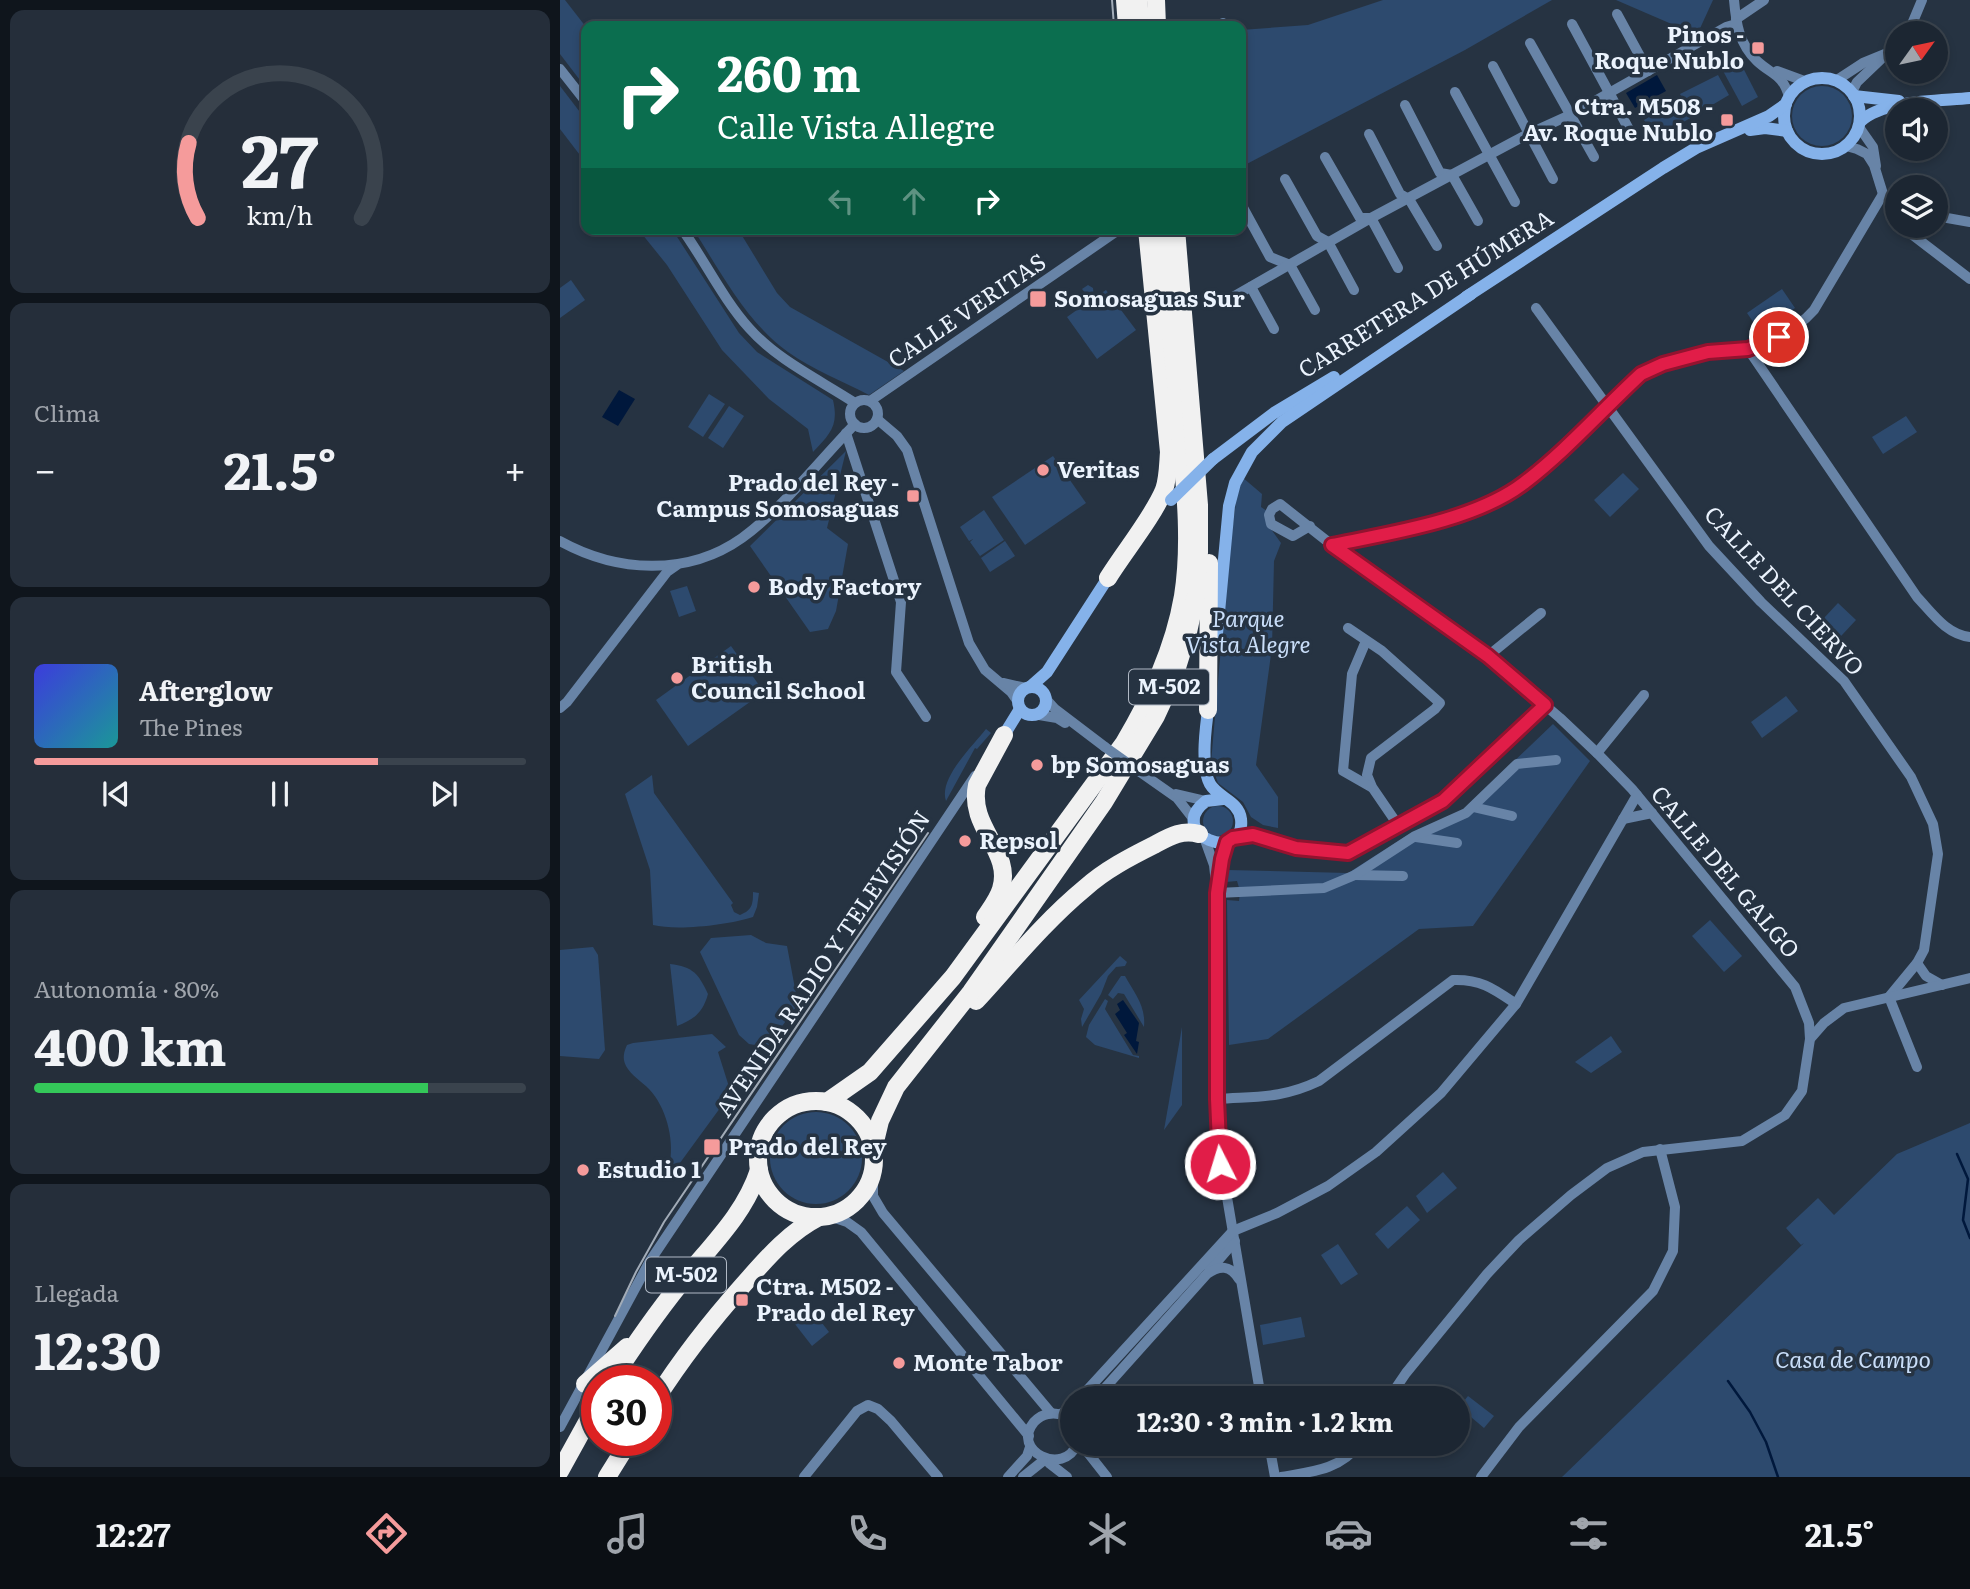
<!DOCTYPE html>
<html lang="es">
<meta charset="utf-8">
<style>
:root{--surface:#1c2632;--page:#252e3a;--text:#f1f3f6;--muted:#a0a5ac;--line:#3a434d;--accent:#f59b9b}
body{margin:0;font-family:Literata,serif;background:var(--page);color:var(--text);height:100vh;display:flex;flex-direction:column;font-size:26px;white-space:nowrap}
*{box-sizing:border-box;margin:0}
p{font-size:23px;color:var(--muted)}
.icon{flex:none;width:38px;height:38px;fill:none;stroke:currentColor;stroke-width:2;stroke-linecap:round;stroke-linejoin:round}
.map{position:relative;flex:1;overflow:hidden}
.panel{display:flex;flex-direction:column;gap:10px;padding:10px;background:#0f151c;width:560px}
.panel>*{flex:none}
.hud{position:absolute;left:21px;top:21px;width:665px;height:214px;border-radius:14px;box-shadow:0 4px 10px #0003,0 0 0 2px var(--line);background:#0b6e4f;color:#fff;overflow:hidden}
.needle{width:46px;rotate:57deg}
.fabs{position:absolute;left:1325px;top:21px;display:grid;gap:14px}
.fabs a{display:grid;place-items:center;width:63px;height:63px;border-radius:50%;background:var(--surface);box-shadow:0 4px 10px #0003,0 0 0 2px var(--line);font-size:35px}
.speed{position:absolute;left:21px;top:1365px;display:flex;gap:14px;font-size:35px;font-weight:700;text-align:center}
.speed>*{display:grid;place-content:center;width:91px;height:91px;border-radius:50%;background:var(--surface);box-shadow:0 4px 10px #0003,0 0 0 2px var(--line);line-height:1}
.speed .limit{border:10px solid #d22;background:#fff;color:#111}
.pin{position:absolute;display:grid;place-items:center;width:60px;height:60px;color:#fff;margin:-30px;border:4px solid #fff;border-radius:50%;box-shadow:0 2px 7px #0007}
.me{position:absolute;width:77px;margin:-38px;rotate:355deg;stroke-linejoin:round;filter:drop-shadow(0 0 5px #0008)}
.turn{display:flex;align-items:center;gap:24px;height:147px;padding:0 21px;font-size:32px}
.turn .icon{width:91px;height:91px;stroke-width:2.5}
.turn b{display:block;font-size:49px;line-height:60px}
.lanes{display:flex;align-items:center;height:66px;padding:0 21px;background:#0003;justify-content:center;gap:35px;direction:ltr}
.lanes .off{opacity:.35}
.big{font-size:52px;font-weight:700;line-height:1.1}
.panel .widget{flex:1;display:flex;flex-direction:column;justify-content:center;gap:10px;min-width:0;padding:0 24px;border-radius:14px;background:var(--page)}
.panel .dial{align-items:center;gap:0}
.dial svg{height:182px;overflow:visible;fill:none;stroke:var(--line);stroke-width:7;stroke-linecap:round;text-anchor:middle}
.dial text{fill:var(--text);stroke:none}
.song{display:flex;align-items:center;gap:21px}
.cover{width:84px;height:84px;border-radius:10px;background:linear-gradient(135deg,hsl(240 70% 55%),hsl(180 70% 35%))}
.played{height:7px;border-radius:4px;background:linear-gradient(90deg,var(--accent) 70%,var(--line) 70%)}
.keys{display:flex;justify-content:space-around;direction:ltr}
.heat{display:flex;justify-content:space-between;align-items:center;font-size:38px;direction:ltr}
.charge{height:10px;border-radius:5px;background:linear-gradient(90deg,#34c759 80%,var(--line) 0)}
.trip{position:absolute;left:500px;top:1386px;width:410px;height:70px;border-radius:35px;background:var(--surface);box-shadow:0 4px 10px #0003,0 0 0 2px var(--line);font-weight:700;line-height:70px;text-align:center}
.dock{display:flex;height:112px;justify-content:space-around;align-items:center;background:#0b0f14;color:var(--muted)}
.dock .icon{width:49px;height:49px}
.dock .current{color:var(--accent)}
.dock b{font-size:32px;color:var(--text)}
main{display:flex;flex:1;min-height:0}
.map>svg:first-child{display:block}
.green{fill:#2d4a6e}
.water{fill:#00183c}
.lines{fill:none;stroke-linecap:round;stroke-linejoin:round}
.stream{stroke:#00183c;stroke-width:2.5}
.street{stroke:#6884a7;stroke-width:10}
.secondary{stroke:#85b2ea;stroke-width:12}
.highway{stroke:#f1f1f1;stroke-width:18}
.tram{stroke:#a2acb8;stroke-width:2}
.street-bridge{stroke:#6884a7;stroke-width:10}
.secondary-bridge{stroke:#85b2ea;stroke-width:12}
.route-casing{stroke:#92132f;stroke-width:18}
.route{stroke:#e11d48;stroke-width:12}
.poi-dot{fill:#f59b9b;stroke:#263342;stroke-width:2.5}
.labels{text-anchor:middle;stroke-width:7;stroke-linejoin:round;paint-order:stroke}
.shield{fill:#263342;stroke:#b0b9c5;stroke-width:2}
.shield-label{font-size:21px;font-weight:bold;fill:#ebf3fd}
.poi-label{font-size:23px;font-weight:bold;fill:#ebf3fd;stroke:#263342;text-anchor:start}
.street-label{font-size:23px;fill:#ebf3fd;stroke:#263342}
.park-label{font-size:23px;font-style:italic;fill:#c9def9;stroke:#263342}
</style>
<main>
<section class="panel">
<div class="widget dial"><svg viewBox="0 0 100 80">
<path d="M14 69A42 42 0 1 1 86 69"/>
<path d="M14 69A42 42 0 0 1 10 36" stroke="#f59b9b"/>
<text x="50" y="56" font-size="32" font-weight="700">27</text>
<text x="50" y="72" font-size="11">km/h</text>
</svg></div>
<div class="widget"><p>Clima</p>
<div class="heat"><a>−</a><b class="big">21.5°</b><a>+</a></div>
</div>
<div class="widget">
<div class="song"><i class="cover"></i><div><b>Afterglow</b><p>The Pines</p></div></div>
<div class="played"></div>
<div class="keys"><svg class="icon" aria-label="previous" viewBox="0 0 24 24"><path d="M18 5L8 12l10 7zM5 5v14"/></svg><svg class="icon" aria-label="pause" viewBox="0 0 24 24"><path d="M8 5v14M16 5v14"/></svg><svg class="icon" aria-label="next" viewBox="0 0 24 24"><path d="M6 5l10 7-10 7zM19 5v14"/></svg></div>
</div>
<div class="widget"><p>Autonomía · 80%</p><b class="big">400 km</b><div class="charge"></div></div>
<div class="widget"><p>Llegada</p><b class="big">12:30</b></div>
</section>
<div class="map">
<svg width="1410" height="1477" viewBox="0 0 1410 1477">
<rect width="100%" height="100%" fill="#263342"/>
<g class="green">
<path d="M0 0H5L26 27V88L0 54Z"/>
<path d="M823 0H992L905 50 681 167V30L748 25Z"/>
<path d="M1056 0H1153L1137 35Z"/>
<path d="M1179 60 1198 97 1182 106 1162 69Z"/>
<path d="M1158 75 1169 95 1095 139 1084 120 1122 98 1120 94Z"/>
<circle cx="1262" cy="116" r="30"/>
<path d="M0 86 26 120V163L0 129Z"/>
<path d="M78 229H112L179 333 197 352 273 400C279 426 270 434 253 452L248 429 209 399 162 350 107 265Z"/>
<path d="M133 229H178L217 293 230 307 344 371 309 395C282 381 252 369 228 352 186 322 161 272 133 229Z"/>
<path d="M11 280 25 300 0 318V288Z"/>
<path d="M528 285 533 288 534 298 546 290 576 330 537 359 507 317 531 300 522 289Z"/>
<path d="M1222 289 1235 308 1200 332 1187 313Z"/>
<path d="M149 394 165 404 143 437 128 427Z"/>
<path d="M169 406 184 416 163 448 148 438Z"/>
<path d="M1346 416 1357 432 1323 454 1312 437Z"/>
<path d="M286 451 267 528 288 544 276 611 268 629 250 632 190 546Z"/>
<path d="M493 456 526 503 465 545 432 497Z"/>
<path d="M1063 473 1079 489 1050 517 1034 500Z"/>
<path d="M682 477 702 494 701 507 707 511 708 525 721 543 714 561 712 647 696 765 718 797V828L703 825 691 817 683 802 658 783 651 763 669 554 679 480Z"/>
<path d="M424 510 444 540 420 556 410 542 413 539 409 541 400 527Z"/>
<path d="M445 541 455 556 430 572 421 558Z"/>
<path d="M127 586 136 611 119 617 110 591Z"/>
<path d="M1278 603 1296 620 1268 650 1250 633Z"/>
<path d="M171 646 204 692 128 746 96 700Z"/>
<path d="M1226 696 1238 711 1202 738 1191 722Z"/>
<path d="M993 724 1030 761 913 926 859 929 708 1039 669 1045 667 900 679 901 680 891 677 881 666 882 667 870 788 873 846 836 901 812Z"/>
<path d="M426 729 431 733 417 749 415 748 386 801C378 778 414 745 426 729Z"/>
<path d="M92 775 94 793 173 903 171 905 174 912 180 915C192 910 193 905 193 892L199 893 197 907 193 917C169 925 117 931 93 925L90 870 65 794Z"/>
<circle cx="658" cy="821" r="15"/>
<path d="M1150 920 1182 956 1164 972 1132 936Z"/>
<path d="M191 935 206 943 227 946 237 999 236 1007 207 1047 189 1044 179 1035 140 952 151 938Z"/>
<path d="M33 947 38 955 45 1050 39 1059 0 1056V950Z"/>
<path d="M560 956 567 962 565 966 556 967 548 976 541 994 522 1027 521 1019 524 1009 519 1000Z"/>
<path d="M110 964C133 967 138 973 148 994 143 1012 135 1019 117 1026Z"/>
<path d="M561 976H565C574 993 586 1005 584 1027L564 994 558 993 553 999 548 995Z"/>
<path d="M545 999 548 1001 545 1009 573 1055 579 1056V1058L535 1045 526 1037 529 1025Z"/>
<path d="M622 1027V1105L604 1130Z"/>
<path d="M152 1034 166 1047 158 1052 171 1093 117 1167 110 1162C114 1138 106 1107 89 1089 82 1082 71 1075 66 1066 62 1058 64 1052 67 1045L73 1043Z"/>
<path d="M1051 1036 1062 1052 1031 1073 1015 1062Z"/>
<circle cx="256" cy="1158" r="46"/>
<path d="M1410 1123V1477H1002L1244 1243 1241 1245 1226 1228 1258 1198 1274 1215 1337 1154Z"/>
<path d="M883 1172 897 1188 867 1213 856 1196Z"/>
<path d="M847 1206 860 1220 828 1249 815 1234Z"/>
<path d="M778 1244 798 1274 781 1285 761 1255Z"/>
<path d="M248 1305 269 1332 252 1346 231 1319Z"/>
<path d="M741 1317 745 1337 703 1345 700 1325Z"/>
<path d="M908 1396 934 1416 924 1428 899 1407Z"/>
</g>
<g class="water">
<path d="M1097 75 1106 91 1075 108 1066 93Z"/>
<path d="M59 390 75 399 58 426 42 417Z"/>
<path d="M563 1000 579 1023 576 1041 579 1042 577 1054 564 1035 567 1033 555 1014 560 1010 557 1004Z"/>
</g>
<g class="lines">
<g class="stream">
<path d="M1397 1154 1408 1179 1403 1220 1410 1238"/>
<path d="M1168 1381 1190 1412 1206 1442 1218 1477"/>
</g>
<g class="street">
<path d="M1174 0C1176 23 1179 44 1197 61 1212 75 1223 74 1229 97"/>
<path d="M1057 14 1088 71"/>
<path d="M1176 19 1204 0"/>
<path d="M1012 24 1072 135"/>
<path d="M662 26 663 23"/>
<path d="M1345 33 1352 24 1362 0"/>
<path d="M970 43 1034 157"/>
<path d="M933 66 993 179"/>
<path d="M0 69 26 102"/>
<path d="M1217 71 1247 82"/>
<path d="M1277 80 1303 63 1325 54"/>
<path d="M895 92 955 202"/>
<path d="M1292 92 1297 82 1337 44"/>
<path d="M845 105 880 173 892 175 918 221"/>
<path d="M1299 127 1313 147 1316 166"/>
<path d="M809 134 840 194 849 199 877 246"/>
<path d="M1286 146 1297 149 1307 154 1314 165 1323 194 1337 206"/>
<path d="M765 157 800 218H811L838 268"/>
<path d="M725 179 757 236 768 242 794 290"/>
<path d="M681 204 710 257 730 265 755 310"/>
<path d="M1376 216 1410 222"/>
<path d="M1350 226V233L1410 279"/>
<path d="M122 229C145 261 163 299 189 328 217 360 260 380 295 403"/>
<path d="M691 287 714 329"/>
<path d="M664 302 811 218 968 134 1010 115 1166 27 1176 24"/>
<path d="M976 308 1149 546 1201 602 1284 681 1351 777 1373 824 1378 854 1364 950 1357 963 1329 997 1357 1067"/>
<path d="M1188 349 1357 597C1373 614 1386 634 1410 637"/>
<circle cx="304" cy="414" r="14"/>
<path d="M310 401 560 229"/>
<path d="M317 419 337 436 347 450 409 643 425 670 451 692 458 702"/>
<path d="M286 433 341 602 336 672 366 717"/>
<path d="M750 526 733 536 711 524 709 515 712 509 720 504 772 545 928 656 1000 718 1037 753 1072 789 1235 987 1249 1023 1250 1039"/>
<path d="M0 541C56 572 127 577 182 538 222 509 260 460 295 424"/>
<path d="M772 545C834 533 912 522 963 484 993 463 1020 434 1046 409 1057 397 1069 380 1084 373 1142 342 1207 363 1254 310L1323 194"/>
<path d="M788 628 822 651 880 703 875 709 811 758 807 775 812 787 838 825"/>
<path d="M806 641 792 674 783 771 811 787"/>
<path d="M928 656 981 613"/>
<path d="M443 683 466 688"/>
<path d="M486 699 495 709 545 747"/>
<path d="M0 708 7 702 107 572 117 565"/>
<path d="M479 715 497 718 505 723"/>
<path d="M1037 753 1084 695"/>
<path d="M580 772 617 798 635 821"/>
<path d="M616 794 646 801"/>
<path d="M913 807 952 816"/>
<path d="M1063 819 1092 813"/>
<path d="M856 837 897 843"/>
<path d="M674 838 693 835 736 848 788 853 883 801 985 705"/>
<path d="M645 840 654 865 657 893 658 1144 701 1398"/>
<path d="M795 875 843 876"/>
<path d="M659 878 667 842"/>
<path d="M657 893 764 888 795 875 855 836 906 813 957 764 996 760"/>
<path d="M1357 963 1366 976 1382 985"/>
<path d="M657 1099C697 1096 721 1099 759 1081L893 980C921 979 934 989 956 1004"/>
<path d="M313 1172V1196L323 1213 491 1413"/>
<path d="M269 1216 287 1222 301 1232 469 1436"/>
<path d="M649 1271 675 1241"/>
<path d="M520 1398 673 1231 717 1213 768 1186 816 1152 881 1093 956 1004 1077 795"/>
<path d="M536 1398 647 1274C660 1265 670 1265 679 1279"/>
<path d="M829 1398 846 1373 927 1274 959 1240 1011 1195 1047 1168 1083 1152 1182 1141 1225 1115 1242 1091 1250 1039 1264 1023 1284 1008 1410 978"/>
<path d="M501 1414 513 1405"/>
<path d="M513 1423C506 1415 498 1412 488 1414 482 1415 478 1418 474 1422 450 1451 504 1477 517 1444"/>
<path d="M0 1427 90 1261 415 776"/>
<path d="M521 1444 547 1477"/>
<path d="M709 1444 715 1477"/>
<path d="M489 1463 507 1477"/>
<path d="M244 1477 297 1411 308 1405 318 1409 331 1421 378 1477"/>
<path d="M448 1477 467 1456 470 1447"/>
<path d="M463 1477 483 1461"/>
<path d="M721 1477C750 1472 781 1470 799 1444"/>
<path d="M921 1477 959 1427 1093 1291 1113 1251 1115 1207 1100 1149"/>
</g>
<g class="secondary">
<circle cx="1262" cy="116" r="38"/>
<path d="M1294 96 1339 101"/>
<path d="M1301 121C1323 100 1380 101 1410 98"/>
<path d="M1190 130 1205 128 1227 131"/>
<path d="M906 297 1103 168 1136 148 1209 116 1226 104"/>
<path d="M653 459 714 413 774 377"/>
<path d="M656 644 669 506 675 483 692 452 722 422 911 294"/>
<circle cx="472" cy="701" r="14"/>
<path d="M470 687 487 672 551 573"/>
<path d="M649 703C646 724 640 766 650 784 658 798 679 801 681 819 686 866 603 834 646 801L663 799"/>
<path d="M444 735 460 709"/>
</g>
<g class="highway">
<path d="M565 0 567 26"/>
<path d="M578 0 581 26"/>
<path d="M596 0 597 26"/>
<path d="M548 578C564 552 593 517 604 490 608 479 608 465 609 452L587 229"/>
<path d="M648 710 649 563"/>
<path d="M425 917C431 908 438 899 441 889 453 851 408 828 417 785L444 735"/>
<path d="M416 1001C451 963 485 921 525 888 545 870 570 857 594 845 609 837 622 829 639 834"/>
<circle cx="256" cy="1159" r="58"/>
<path d="M267 1102 310 1072 393 977 564 743C591 697 614 649 623 596 632 539 624 477 619 420 613 357 608 293 602 229"/>
<path d="M313 1150 320 1121 336 1087 411 992 544 802 596 716 614 677 628 632 636 595 639 552V505L616 229"/>
<path d="M51 1381C73 1347 95 1315 120 1284 149 1247 184 1216 199 1170"/>
<path d="M25 1384 67 1347"/>
<path d="M96 1399C122 1358 152 1320 184 1284 207 1258 228 1233 259 1217"/>
<path d="M0 1471 37 1404"/>
<path d="M47 1477 70 1440"/>
</g>
<g class="tram">
<path d="M552 0 554 26"/>
<path d="M55 1316 76 1272 104 1222 368 833"/>
</g>
<path class="street-bridge" d="M545 747 580 772"/>
<path class="secondary-bridge" d="M611 500 653 459"/>
</g>
<g class="lines">
<g class="route-casing">
<path id="route" d="M660 1164 657 1099V893L662 859 667 842 673 838 693 835 736 848 788 853 883 801 985 705 928 656 772 545C831 533 916 520 964 483 1006 451 1042 410 1081 374L1103 364 1148 352 1188 349 1219 337"/>
</g>
<use href="#route" class="route"/>
</g>
<g class="poi-dot">
<rect x="1191" y="41" width="14" height="14" rx="3.5"/>
<rect x="1160" y="113" width="14" height="14" rx="3.5"/>
<rect x="469" y="290" width="18" height="18" rx="3.5"/>
<circle cx="483" cy="470" r="7"/>
<rect x="346" y="489" width="14" height="14" rx="3.5"/>
<circle cx="194" cy="587" r="7"/>
<circle cx="117" cy="678" r="7"/>
<circle cx="477" cy="765" r="7"/>
<circle cx="405" cy="841" r="7"/>
<rect x="143" y="1138" width="18" height="18" rx="3.5"/>
<circle cx="23" cy="1170" r="7"/>
<rect x="175" y="1293" width="14" height="14" rx="3.5"/>
<circle cx="339" cy="1363" r="7"/>
</g>
<g class="labels">
<g class="shield">
<rect x="569" y="669.5" width="80" height="35" rx="5"/>
<rect x="86" y="1257.5" width="80" height="35" rx="5"/>
</g>
<g class="shield-label">
<text x="609" y="694">M-502</text>
<text x="126" y="1282">M-502</text>
</g>
<g class="poi-label">
<text x="1184" y="43" text-anchor="end">Pinos -<tspan x="1184" dy="26">Roque Nublo</tspan></text>
<text x="1153" y="115" text-anchor="end">Ctra. M508 -<tspan x="1153" dy="26">Av. Roque Nublo</tspan></text>
<text x="494" y="307">Somosaguas Sur</text>
<text x="497" y="478">Veritas</text>
<text x="339" y="491" text-anchor="end">Prado del Rey -<tspan x="339" dy="26">Campus Somosaguas</tspan></text>
<text x="208" y="595">Body Factory</text>
<text x="131" y="673">British<tspan x="131" dy="26">Council School</tspan></text>
<text x="491" y="773">bp Somosaguas</text>
<text x="419" y="849">Repsol</text>
<text x="168" y="1155">Prado del Rey</text>
<text x="37" y="1178">Estudio 1</text>
<text x="196" y="1295">Ctra. M502 -<tspan x="196" dy="26">Prado del Rey</tspan></text>
<text x="353" y="1371">Monte Tabor</text>
</g>
<g class="street-label">
<text transform="translate(866 294) rotate(-32)" y="8">CARRETERA DE HÚMERA</text>
<text transform="translate(407 311) rotate(-34)" y="8">CALLE VERITAS</text>
<text transform="translate(1224 591) rotate(47)" y="8">CALLE DEL CIERVO</text>
<text transform="translate(1165 872) rotate(50)" y="8">CALLE DEL GALGO</text>
<text transform="translate(263 964) rotate(-56)" y="8">AVENIDA RADIO Y TELEVISIÓN</text>
</g>
<g class="park-label">
<text x="688" y="627">Parque<tspan x="688" dy="26">Vista Alegre</tspan></text>
<text x="1293" y="1368">Casa de Campo</text>
</g>
</g>
</svg>
<div class="fabs">
<a><svg class="needle" viewBox="-14 -14 28 28"><path d="M0-13l5 13h-10z" fill="#e53935"/><path d="M0 13l5-13h-10z" fill="#a0a5ac"/></svg></a>
<a><svg class="icon" aria-label="sound" viewBox="0 0 24 24"><path d="M4 9h4l5-4v14l-5-4H4zM17 9q2 3 0 6"/></svg></a>
<a><svg class="icon" aria-label="layers" viewBox="0 0 24 24"><path d="M12 4l9 5-9 5-9-5zM3 14l9 5 9-5"/></svg></a>
</div>
<div class="speed"><div class="limit">30</div></div>
<div class="pin" style="left:1219px;top:337px;background:#d93025"><svg class="icon" aria-label="arrive" viewBox="0 0 24 24"><path d="M6 21V4h12l-3 4 3 4H6"/></svg></div>
<svg class="me" style="left:660px;top:1164px" viewBox="-20 -20 40 40"><circle r="17" fill="#e11d48" stroke="#fff" stroke-width="3"/><path d="M0-11L8 9 0 5-8 9z" fill="#fff"/></svg>
<div class="trip">12:30 · 3 min · 1.2 km</div>
<div class="hud">
<div class="turn"><svg class="icon" aria-label="right" viewBox="0 0 24 24"><path d="M7 20v-9h11M14 6l5 5-5 5"/></svg><div><b>260 m</b>Calle Vista Allegre</div></div>
<div class="lanes"><svg class="icon off" aria-label="left" viewBox="0 0 24 24"><path d="M17 20v-9H6M10 6l-5 5 5 5"/></svg><svg class="icon off" aria-label="ahead" viewBox="0 0 24 24"><path d="M12 20V5M6 11l6-6 6 6"/></svg><svg class="icon" aria-label="right" viewBox="0 0 24 24"><path d="M7 20v-9h11M14 6l5 5-5 5"/></svg></div>
</div>
</div>
</main>
<nav class="dock">
<b>12:27</b>
<svg class="icon current" aria-label="directions" viewBox="0 0 24 24"><path d="M12 3l9 9-9 9-9-9zM9 14v-3h6M13 9l2 2-2 2"/></svg>
<svg class="icon" aria-label="music" viewBox="0 0 24 24"><path d="M9 18V5l10-2v13"/><circle cx="6" cy="18" r="3"/><circle cx="16" cy="16" r="3"/></svg>
<svg class="icon" aria-label="phone" viewBox="0 0 24 24"><path d="M5 4h4l2 5-3 2q2 4 5 5l2-3 5 2v4C11 20 4 13 5 4z"/></svg>
<svg class="icon" aria-label="climate" viewBox="0 0 24 24"><path d="M12 3v18M4 7l16 10M4 17L20 7"/></svg>
<svg class="icon" aria-label="car" viewBox="0 0 24 24"><path d="M5 17H2v-5l4-1 3-4h7l3 4 3 1v5h-3M9 17h6M6 11h13"/><circle cx="7" cy="17" r="2"/><circle cx="17" cy="17" r="2"/></svg>
<svg class="icon" aria-label="filters" viewBox="0 0 24 24"><path d="M4 7h16M4 17h16"/><circle cx="9" cy="7" r="2"/><circle cx="15" cy="17" r="2"/></svg>
<b>21.5°</b>
</nav>
